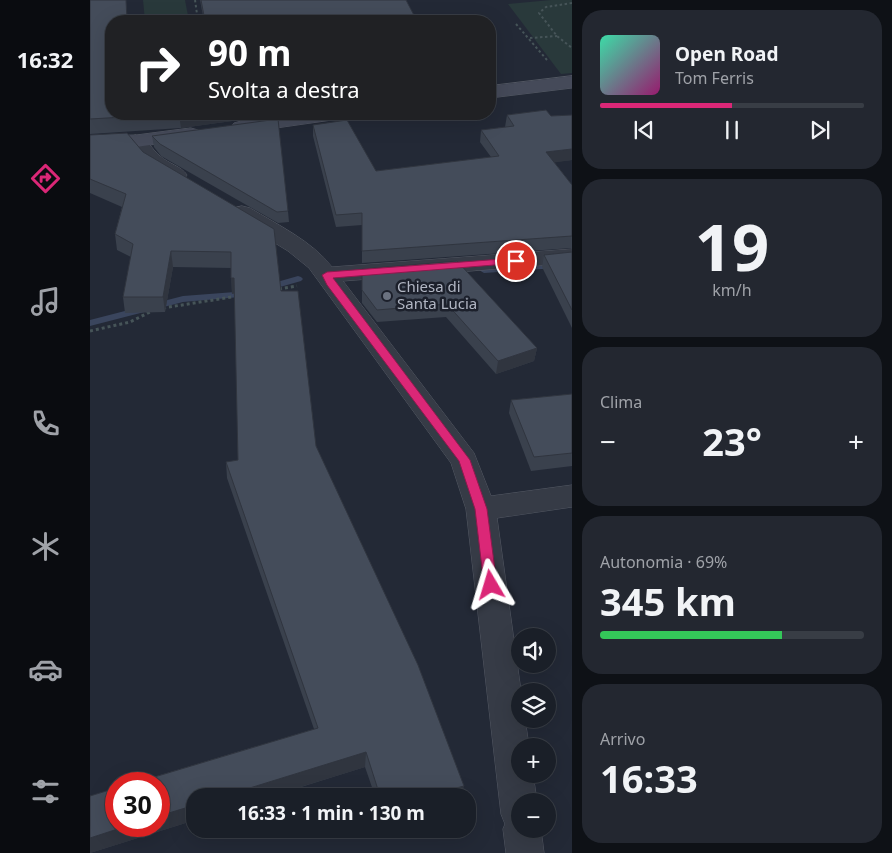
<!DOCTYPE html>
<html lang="it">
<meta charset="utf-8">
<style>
:root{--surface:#1a1f28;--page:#232730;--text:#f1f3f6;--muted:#9fa2a8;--line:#383d45;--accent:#db2777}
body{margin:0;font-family:"Noto Sans",sans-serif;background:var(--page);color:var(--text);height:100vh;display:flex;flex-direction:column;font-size:19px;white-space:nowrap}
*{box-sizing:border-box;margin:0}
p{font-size:16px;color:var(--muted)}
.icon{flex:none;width:28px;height:28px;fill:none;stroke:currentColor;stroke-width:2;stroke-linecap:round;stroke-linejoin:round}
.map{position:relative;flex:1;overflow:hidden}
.sheet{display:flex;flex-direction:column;gap:10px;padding:10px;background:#0e1116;width:320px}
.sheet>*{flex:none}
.hud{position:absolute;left:15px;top:15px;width:391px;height:105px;border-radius:20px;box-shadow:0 5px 20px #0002,0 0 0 1px var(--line);background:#202124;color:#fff;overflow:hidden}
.buttons{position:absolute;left:421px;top:628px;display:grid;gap:10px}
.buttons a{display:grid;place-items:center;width:45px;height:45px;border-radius:50%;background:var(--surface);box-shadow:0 5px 20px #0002,0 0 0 1px var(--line);font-size:25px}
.speed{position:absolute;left:15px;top:772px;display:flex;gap:10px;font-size:25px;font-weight:700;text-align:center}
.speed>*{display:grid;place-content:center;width:65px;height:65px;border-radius:50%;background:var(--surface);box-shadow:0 5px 20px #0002,0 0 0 1px var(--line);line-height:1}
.speed .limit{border:8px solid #d22;background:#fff;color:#111}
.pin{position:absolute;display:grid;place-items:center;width:42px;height:42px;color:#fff;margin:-21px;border:2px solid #fff;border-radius:50%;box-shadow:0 1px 5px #0007}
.me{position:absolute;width:55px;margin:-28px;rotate:353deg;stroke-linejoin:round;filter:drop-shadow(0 0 4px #0008)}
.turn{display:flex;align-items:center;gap:18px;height:105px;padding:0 20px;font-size:22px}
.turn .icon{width:65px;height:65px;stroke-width:2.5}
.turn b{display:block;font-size:35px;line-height:42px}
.big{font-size:38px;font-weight:700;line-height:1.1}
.sheet .widget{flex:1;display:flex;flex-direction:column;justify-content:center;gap:8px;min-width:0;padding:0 18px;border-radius:20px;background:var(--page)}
.sheet .dial{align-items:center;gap:0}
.dial b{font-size:65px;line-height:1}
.song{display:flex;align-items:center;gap:15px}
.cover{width:60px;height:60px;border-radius:8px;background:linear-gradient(135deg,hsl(160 70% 55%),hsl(320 70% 35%))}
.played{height:5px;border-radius:2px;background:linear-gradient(90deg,var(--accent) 50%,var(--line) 50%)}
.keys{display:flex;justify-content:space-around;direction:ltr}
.heat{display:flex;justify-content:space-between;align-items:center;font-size:28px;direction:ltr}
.charge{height:8px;border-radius:4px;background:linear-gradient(90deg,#34c759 69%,var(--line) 0)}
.trip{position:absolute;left:96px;top:788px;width:290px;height:50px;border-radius:20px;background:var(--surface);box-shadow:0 5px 20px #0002,0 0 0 1px var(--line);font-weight:700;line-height:50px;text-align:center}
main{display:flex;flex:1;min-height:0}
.menu{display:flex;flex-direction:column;width:90px;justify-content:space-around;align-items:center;background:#0a0c10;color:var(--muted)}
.menu .icon{width:35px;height:35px}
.menu .current{color:var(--accent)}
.menu b{font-size:22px;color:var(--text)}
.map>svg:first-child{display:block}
.green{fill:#29393b}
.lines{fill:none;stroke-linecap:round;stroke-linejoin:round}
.stream{fill:#3a455d;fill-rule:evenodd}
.street-casing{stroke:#545964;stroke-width:1}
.secondary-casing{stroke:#545964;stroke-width:1}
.path-far1{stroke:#465458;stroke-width:2;stroke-dasharray:2.5 2.5;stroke-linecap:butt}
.path{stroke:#465458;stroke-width:3;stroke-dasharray:3 3;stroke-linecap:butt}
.street{fill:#363b46;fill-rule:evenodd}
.secondary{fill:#454a59;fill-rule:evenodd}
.wall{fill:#3a414d}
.shaded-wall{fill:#30353f}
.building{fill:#444c5a;stroke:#30353f}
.route{fill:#db2777;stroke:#8e194d}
.worship-dot{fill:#6b7280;stroke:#1c202b;stroke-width:2}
.labels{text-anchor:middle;stroke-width:5;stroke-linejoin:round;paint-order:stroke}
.poi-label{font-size:15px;fill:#b1b6c3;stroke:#1c202b;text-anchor:start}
</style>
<main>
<nav class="menu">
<b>16:32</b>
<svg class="icon current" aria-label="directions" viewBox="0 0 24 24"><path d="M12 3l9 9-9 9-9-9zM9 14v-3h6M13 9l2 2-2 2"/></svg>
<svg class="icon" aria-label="music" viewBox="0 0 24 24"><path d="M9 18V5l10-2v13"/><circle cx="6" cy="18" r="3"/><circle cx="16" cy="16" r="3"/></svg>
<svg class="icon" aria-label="phone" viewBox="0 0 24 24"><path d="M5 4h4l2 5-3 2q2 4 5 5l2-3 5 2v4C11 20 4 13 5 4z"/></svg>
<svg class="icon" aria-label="climate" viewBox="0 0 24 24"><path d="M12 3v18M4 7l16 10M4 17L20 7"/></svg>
<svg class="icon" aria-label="car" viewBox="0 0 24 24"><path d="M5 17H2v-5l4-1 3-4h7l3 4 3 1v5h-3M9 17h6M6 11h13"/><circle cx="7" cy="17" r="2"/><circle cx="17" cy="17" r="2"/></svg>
<svg class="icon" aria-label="filters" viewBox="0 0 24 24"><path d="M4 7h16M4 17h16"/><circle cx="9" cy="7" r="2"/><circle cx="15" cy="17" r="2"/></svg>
</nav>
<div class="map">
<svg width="482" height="853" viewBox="0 0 482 853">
<rect width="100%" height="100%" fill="#232936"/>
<g class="green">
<path d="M53 0H95L99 21H55Z"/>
<path d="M461 0H482V73L471 74 418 4Z"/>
</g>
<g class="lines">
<g class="stream">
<path d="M482 261V267L394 273 389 270 394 267Z"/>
<path d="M208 276 211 277 213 279 211 281 176 291 171 288 173 286Z"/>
<path d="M158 291 163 294 161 296 93 302 0 326V320L93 296Z"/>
</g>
<g class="street-casing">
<g id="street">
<path d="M46 135C58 138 61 149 70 156 79 164 91 166 97 175L94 179C71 185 48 158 36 141L39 137Z"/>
<path d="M152 206 160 208C188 225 222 241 242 267L482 249V263L253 281 384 453 401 496 482 485V507L407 518 431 691 430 719H435L439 746H430V774H443L447 801H430V829H451L454 853H416L413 829 415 824 411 814 376 509 361 463 219 268 198 251 144 218 141 213 144 208Z"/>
</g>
</g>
<g class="secondary-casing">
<g id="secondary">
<path d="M482 76V88L400 98V86Z"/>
<path d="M203 114H252L249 118 242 120 151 133 144 131 141 127 144 123 151 121Z"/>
<path d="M101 128 108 130 111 134 108 138 46 147 0 148V136L46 135Z"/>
</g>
</g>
<g class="path-far1">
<path d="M105 0 108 21"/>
<path d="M482 3 456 7 449 13 467 36 482 48"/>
<path d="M426 24 457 60"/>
<path d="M440 38 467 36"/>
</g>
<g class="path">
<path d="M189 289 207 286"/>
<path d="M73 308 148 296"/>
<path d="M0 331 40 322 60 312"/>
</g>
<use href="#street" class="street"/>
<use href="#secondary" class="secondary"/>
</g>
<g class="wall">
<path d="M0 0 21 114H186V115L91 128 0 134Z"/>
<path d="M110 0H316L327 21H114Z"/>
<path d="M417 115 461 116 482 115V160L464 162 482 185V248L272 263V225L246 227 223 136V125L286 171 401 157 390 142 391 130 415 127Z"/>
<path d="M0 135 53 152 191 291 226 446 372 796H285L275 767 0 853V796L224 729 137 478 136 462 148 460 145 293 142 294 141 268 83 267 75 312 35 313 33 297 41 257 27 250 25 234 32 207 0 193Z"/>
<path d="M62 136 198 211 199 222 188 223 71 156 64 147Z"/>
<path d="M482 252V328L452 267 454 255Z"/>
<path d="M367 261 447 348 444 361 406 374 356 317 287 322 272 303V269Z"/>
<path d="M482 394V466L441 471 419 413 421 400Z"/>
</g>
<g class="shaded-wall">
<path d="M36 0 38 21H37Z"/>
<path d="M89 114H186V115L91 128Z"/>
<path d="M482 149V160L454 164 456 152Z"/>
<path d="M81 251 83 267 75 312 73 297Z"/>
<path d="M141 278H144L146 293 142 294Z"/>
<path d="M447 348 444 361 406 374 408 361Z"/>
<path d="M276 752 275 767 181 796H134Z"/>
<path d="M374 786 372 796H335Z"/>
<path d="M105 805V820L0 853V838L37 826H69V816Z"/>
</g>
<g class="building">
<path d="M0 0H36L37 21H21V114H85L0 119Z"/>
<path d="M111 0H316L327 21H115Z"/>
<path d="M456 110 461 116 482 115V149L456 152 482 185V236L272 251V213L246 215 223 125 257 120 286 171 409 156 391 130 424 126 417 115Z"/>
<path d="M188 119 198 211 187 212 70 144 62 136Z"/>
<path d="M37 133 53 152 184 229 191 291H208L226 446 328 665 374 786 335 796H290L276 752 134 796H105V805L69 816V784H41L228 728 136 462 148 460 144 278H141V252L81 251 73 297H33L43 244 25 234 36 194 0 179V135Z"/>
<path d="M482 252V310L454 255Z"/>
<path d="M367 261 447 348 408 361 357 304 287 310 272 290V269Z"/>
<path d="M482 394V453L444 457 421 400Z"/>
<path d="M26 788V826H37L0 838V796Z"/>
</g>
<path class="route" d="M426 258 429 259V263L243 278 380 460 397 509 407 585 405 589 401 591 396 589 394 585 385 509 369 461 237 285 232 275 237 272Z"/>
<circle class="worship-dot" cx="297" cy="296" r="5"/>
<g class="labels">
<g class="poi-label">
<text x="307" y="292">Chiesa di<tspan x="307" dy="17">Santa Lucia</tspan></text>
</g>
</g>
</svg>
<div class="buttons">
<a><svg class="icon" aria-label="sound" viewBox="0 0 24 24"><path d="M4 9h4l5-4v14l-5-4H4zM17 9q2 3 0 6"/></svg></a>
<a><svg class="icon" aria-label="layers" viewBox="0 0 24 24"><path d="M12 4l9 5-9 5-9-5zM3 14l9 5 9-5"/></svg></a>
<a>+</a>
<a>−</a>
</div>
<div class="speed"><div class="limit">30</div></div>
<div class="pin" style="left:426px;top:261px;background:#d93025"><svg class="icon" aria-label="arrive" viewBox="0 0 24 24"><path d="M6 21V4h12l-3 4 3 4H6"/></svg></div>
<svg class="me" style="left:401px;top:585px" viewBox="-20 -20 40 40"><path d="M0-17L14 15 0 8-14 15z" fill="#db2777" stroke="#fff" stroke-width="4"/></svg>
<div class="trip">16:33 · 1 min · 130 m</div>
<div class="hud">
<div class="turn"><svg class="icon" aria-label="right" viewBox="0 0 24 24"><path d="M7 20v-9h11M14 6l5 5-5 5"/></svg><div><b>90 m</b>Svolta a destra</div></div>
</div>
</div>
<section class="sheet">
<div class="widget">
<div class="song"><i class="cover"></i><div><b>Open Road</b><p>Tom Ferris</p></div></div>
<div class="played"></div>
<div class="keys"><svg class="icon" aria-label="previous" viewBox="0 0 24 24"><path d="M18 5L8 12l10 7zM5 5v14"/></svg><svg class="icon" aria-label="pause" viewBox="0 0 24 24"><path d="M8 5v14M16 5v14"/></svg><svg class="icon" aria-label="next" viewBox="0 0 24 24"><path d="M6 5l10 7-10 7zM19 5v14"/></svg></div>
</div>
<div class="widget dial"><b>19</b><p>km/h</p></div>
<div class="widget"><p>Clima</p>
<div class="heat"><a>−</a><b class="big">23°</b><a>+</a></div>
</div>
<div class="widget"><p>Autonomia · 69%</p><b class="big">345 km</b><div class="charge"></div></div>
<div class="widget"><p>Arrivo</p><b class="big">16:33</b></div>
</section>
</main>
